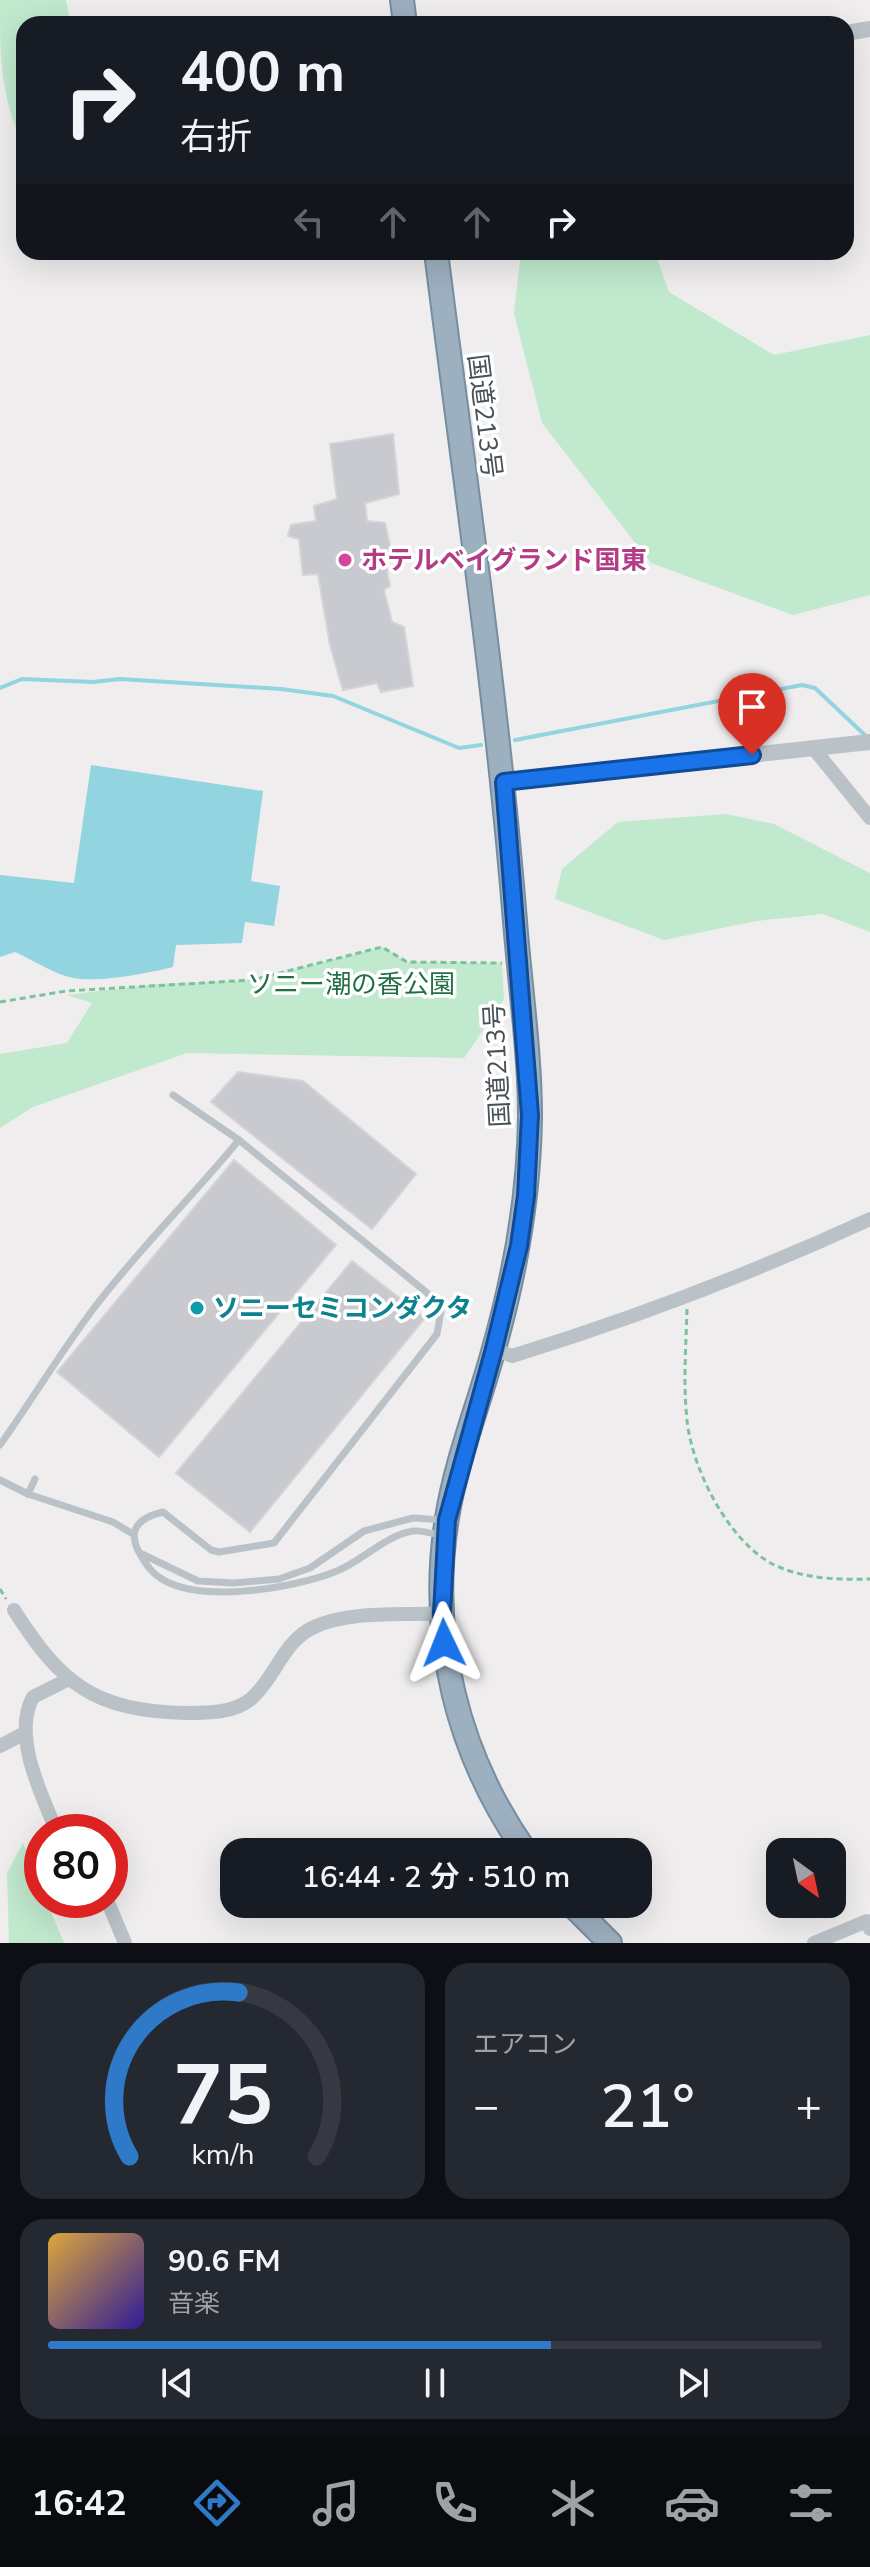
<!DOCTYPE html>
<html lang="ja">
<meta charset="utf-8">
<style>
:root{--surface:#171b24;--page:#242831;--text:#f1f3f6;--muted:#9ea1a6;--line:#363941;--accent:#2e79c8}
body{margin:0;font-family:"Nunito Sans","Noto Sans JP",sans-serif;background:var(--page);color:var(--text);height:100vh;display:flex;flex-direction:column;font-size:30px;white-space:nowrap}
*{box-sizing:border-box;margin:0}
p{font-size:26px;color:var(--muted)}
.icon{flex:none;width:44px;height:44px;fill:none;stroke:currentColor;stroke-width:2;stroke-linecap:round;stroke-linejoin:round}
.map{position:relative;height:1943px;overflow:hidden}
.details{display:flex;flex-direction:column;gap:20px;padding:20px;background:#0d0f14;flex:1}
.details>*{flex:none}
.top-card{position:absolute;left:16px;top:16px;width:838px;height:244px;border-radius:24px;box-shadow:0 8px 32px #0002;background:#171b24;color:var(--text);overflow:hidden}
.needle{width:52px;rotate:147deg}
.tools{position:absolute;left:766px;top:1838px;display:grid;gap:16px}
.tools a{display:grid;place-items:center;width:80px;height:80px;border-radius:16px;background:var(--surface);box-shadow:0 8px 32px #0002;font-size:40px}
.speed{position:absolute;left:24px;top:1814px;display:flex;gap:16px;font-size:40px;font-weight:700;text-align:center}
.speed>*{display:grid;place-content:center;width:104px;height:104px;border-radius:50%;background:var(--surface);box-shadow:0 8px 32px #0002;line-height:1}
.speed .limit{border:12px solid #d22;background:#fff;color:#111}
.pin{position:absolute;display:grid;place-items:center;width:68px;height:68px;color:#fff;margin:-82px -34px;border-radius:50% 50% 50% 0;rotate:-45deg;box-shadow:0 0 8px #0007}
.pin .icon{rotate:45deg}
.me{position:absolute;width:88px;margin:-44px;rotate:358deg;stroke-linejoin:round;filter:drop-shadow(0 0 6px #0008)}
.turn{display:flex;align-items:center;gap:28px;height:168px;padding:0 32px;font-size:36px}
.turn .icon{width:104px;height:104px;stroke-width:2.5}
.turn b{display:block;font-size:56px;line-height:68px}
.lanes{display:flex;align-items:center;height:76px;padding:0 32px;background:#0003;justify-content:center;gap:40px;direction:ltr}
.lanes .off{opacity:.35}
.big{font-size:60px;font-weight:600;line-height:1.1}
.details .widget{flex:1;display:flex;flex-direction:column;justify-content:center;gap:12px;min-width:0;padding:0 28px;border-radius:24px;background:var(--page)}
.details .dial{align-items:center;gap:0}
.dial svg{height:208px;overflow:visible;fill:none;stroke:var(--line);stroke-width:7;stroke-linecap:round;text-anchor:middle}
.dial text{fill:var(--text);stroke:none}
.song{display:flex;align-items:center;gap:24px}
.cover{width:96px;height:96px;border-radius:12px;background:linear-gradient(135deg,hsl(40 70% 55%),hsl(250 70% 35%))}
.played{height:8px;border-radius:4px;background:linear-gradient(90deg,var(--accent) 65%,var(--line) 65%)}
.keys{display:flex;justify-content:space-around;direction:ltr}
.heat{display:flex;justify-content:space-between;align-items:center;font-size:44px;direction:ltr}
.details .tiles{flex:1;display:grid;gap:20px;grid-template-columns:1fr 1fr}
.widget:last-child{grid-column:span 2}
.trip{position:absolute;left:220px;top:1838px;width:432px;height:80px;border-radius:24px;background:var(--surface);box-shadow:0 8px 32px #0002;font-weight:600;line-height:80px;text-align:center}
.tabs{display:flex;height:128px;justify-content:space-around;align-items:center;background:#090b0e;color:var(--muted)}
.tabs .icon{width:56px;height:56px}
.tabs .on{color:var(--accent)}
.tabs b{font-size:36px;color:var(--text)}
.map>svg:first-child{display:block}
.green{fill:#c0e9ce}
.water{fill:#92d4e0}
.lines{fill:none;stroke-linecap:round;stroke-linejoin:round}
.stream{stroke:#92d4e0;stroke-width:4}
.building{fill:#c8cacf;stroke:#d2d4d8;stroke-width:2}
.trunk-casing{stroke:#768da2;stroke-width:26}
.path{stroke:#7cc29c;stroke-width:3;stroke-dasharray:6 4;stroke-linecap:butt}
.service{stroke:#bac2c8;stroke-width:7}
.minor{stroke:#bac2c8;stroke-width:14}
.tertiary{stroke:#bac2c8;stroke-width:16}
.trunk{stroke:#9db0c0;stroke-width:22}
.route-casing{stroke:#114b97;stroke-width:20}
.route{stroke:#1a73e8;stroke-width:14}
.hotel-dot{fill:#d1479c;stroke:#fff;stroke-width:3}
.culture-dot{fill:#0f9aa8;stroke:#fff;stroke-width:3}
.labels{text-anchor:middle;stroke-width:7;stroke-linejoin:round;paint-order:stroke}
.street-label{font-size:26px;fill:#485158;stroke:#fff}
.hotel-label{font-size:26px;font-weight:bold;fill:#b23c85;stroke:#fff;text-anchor:start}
.park-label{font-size:26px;fill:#217045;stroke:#fff}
.culture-label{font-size:26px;font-weight:bold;fill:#0d838f;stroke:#fff;text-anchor:start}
</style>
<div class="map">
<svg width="870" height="1943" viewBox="0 0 870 1943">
<rect width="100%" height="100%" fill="#efeded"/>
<g class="green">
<path d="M0 0H66L71 24H24V147C0 96 0 56 0 0Z"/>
<path d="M521 252H655L669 292 774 355 870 335V595L793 615 651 563 542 423 514 313Z"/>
<path d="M726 814 774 824 870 873V932L823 914 756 921 664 940 555 899 562 869 618 822Z"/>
<path d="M382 947 407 962 502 963 504 999 464 1058 187 1053 33 1107 0 1128V1054L67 1043 92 1003 67 995 157 984 252 980Z"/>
<path d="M23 1843 42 1889V1900H46L64 1943H9L7 1873Z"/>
</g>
<path class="water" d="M91 765 263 791 251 881 280 886 274 926 245 922 242 943 176 945 173 967C148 973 99 983 73 978 54 974 33 960 15 952L0 957V875L74 883Z"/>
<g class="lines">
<g class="stream">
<path d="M0 688 22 679 93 682 120 679 281 689 333 696 459 748 481 745"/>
<path d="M515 740 802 685 815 688 868 738"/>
</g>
</g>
<g class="building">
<path d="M393 434 399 494 365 503 367 521 385 523 391 550 387 571 390 586 384 590 392 622 404 627 413 686 381 692 377 683 343 690 330 645 318 574 303 575 299 539 288 536 291 525 316 521 314 506 337 499 330 444Z"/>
<path d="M238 1072 303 1081 416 1174 372 1229 211 1102Z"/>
<path d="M234 1160 336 1245 159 1457 57 1372Z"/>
<path d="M352 1261 425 1318 250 1532 176 1473Z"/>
</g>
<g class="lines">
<g class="trunk-casing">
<g id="trunk">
<path d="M402 0 405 24"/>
<path d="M436 252C464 475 497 697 515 921 520 986 530 1052 530 1117 529 1197 515 1275 493 1352 478 1407 456 1461 447 1518 428 1637 457 1754 526 1852"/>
<path d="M571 1904 610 1943"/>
</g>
</g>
<g class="path">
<path d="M0 1002 66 991 252 980 382 947 407 962 502 963"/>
<path d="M687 1309C686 1346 683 1383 687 1420 692 1471 733 1552 784 1569 811 1579 842 1580 870 1579"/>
<path d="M0 1589 6 1599"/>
</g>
<g class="service">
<path d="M173 1095 239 1140 442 1305 437 1334 274 1543 219 1552 211 1550 163 1512C125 1521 129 1542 150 1569 183 1609 296 1588 337 1571 362 1561 386 1535 413 1531 422 1530 434 1534 443 1536"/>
<path d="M0 1445C32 1400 60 1353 94 1308 139 1249 192 1197 239 1140"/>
<path d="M35 1479 28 1494 113 1522 133 1534"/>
<path d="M0 1480 28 1494"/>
<path d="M142 1554 198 1581 234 1583 279 1579 310 1568 364 1531 413 1518 443 1520"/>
</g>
<g class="minor">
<path d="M814 749 870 818"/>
<path d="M494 1349 512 1356C635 1318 753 1273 870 1219"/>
<path d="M14 1610C62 1686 96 1711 187 1713 208 1713 234 1713 251 1699 276 1677 283 1641 314 1627 351 1610 402 1616 442 1613"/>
<path d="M0 1746 25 1733"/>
<path d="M57 1832C41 1794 12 1735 33 1697L69 1679"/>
<path d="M107 1900 125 1943"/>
<path d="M814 1943 867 1921 870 1929"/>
</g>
<g class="tertiary">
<path d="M846 33 870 29"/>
<path d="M504 782 870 742"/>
</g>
<use href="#trunk" class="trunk"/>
</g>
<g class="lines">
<g class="route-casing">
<path id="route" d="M444 1643 442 1613 447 1520 494 1349 519 1246 526 1196 530 1115 504 782 752 755"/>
</g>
<use href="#route" class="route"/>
</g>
<circle class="hotel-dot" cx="345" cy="560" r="8"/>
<circle class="culture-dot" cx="197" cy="1308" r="8"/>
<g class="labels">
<g class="street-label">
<text transform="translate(485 416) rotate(83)" y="9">国道213号</text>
<text transform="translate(497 1065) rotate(-93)" y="9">国道213号</text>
</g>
<g class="hotel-label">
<text x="361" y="569">ホテルベイグランド国東</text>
</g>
<g class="park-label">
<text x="351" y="993">ソニー潮の香公園</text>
</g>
<g class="culture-label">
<text x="213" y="1317">ソニーセミコンダクタ</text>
</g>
</g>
</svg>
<div class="tools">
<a><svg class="needle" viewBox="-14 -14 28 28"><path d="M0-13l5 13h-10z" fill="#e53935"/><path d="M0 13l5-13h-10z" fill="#9ea1a6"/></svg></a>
</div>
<div class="speed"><div class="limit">80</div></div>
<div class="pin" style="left:752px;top:755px;background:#d93025"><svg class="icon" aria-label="arrive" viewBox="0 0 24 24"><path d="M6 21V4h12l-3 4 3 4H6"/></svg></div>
<svg class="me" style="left:444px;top:1643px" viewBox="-20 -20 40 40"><path d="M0-17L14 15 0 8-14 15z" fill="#1a73e8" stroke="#fff" stroke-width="4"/></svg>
<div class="trip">16:44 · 2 分 · 510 m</div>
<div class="top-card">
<div class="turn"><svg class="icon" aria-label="right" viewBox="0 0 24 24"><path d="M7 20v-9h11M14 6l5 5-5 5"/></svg><div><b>400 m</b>右折</div></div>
<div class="lanes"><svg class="icon off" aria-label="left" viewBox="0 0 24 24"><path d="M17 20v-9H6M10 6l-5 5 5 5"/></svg><svg class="icon off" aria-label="ahead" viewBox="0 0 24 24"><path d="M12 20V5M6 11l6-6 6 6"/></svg><svg class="icon off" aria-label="ahead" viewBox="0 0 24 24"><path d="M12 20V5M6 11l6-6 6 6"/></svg><svg class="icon" aria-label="right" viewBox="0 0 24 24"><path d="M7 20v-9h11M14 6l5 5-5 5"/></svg></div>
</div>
</div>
<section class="details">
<div class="tiles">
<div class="widget dial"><svg viewBox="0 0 100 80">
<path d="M14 69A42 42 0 1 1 86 69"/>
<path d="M14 69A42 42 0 0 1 56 6" stroke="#2e79c8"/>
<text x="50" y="56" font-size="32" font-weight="700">75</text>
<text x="50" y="72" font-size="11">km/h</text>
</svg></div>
<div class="widget"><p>エアコン</p>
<div class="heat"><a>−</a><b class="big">21°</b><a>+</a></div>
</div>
<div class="widget">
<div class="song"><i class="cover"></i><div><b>90.6 FM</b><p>音楽</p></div></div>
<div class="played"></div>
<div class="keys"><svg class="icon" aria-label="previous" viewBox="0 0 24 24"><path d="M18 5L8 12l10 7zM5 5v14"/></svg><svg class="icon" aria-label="pause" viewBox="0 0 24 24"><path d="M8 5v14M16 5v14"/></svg><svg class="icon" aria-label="next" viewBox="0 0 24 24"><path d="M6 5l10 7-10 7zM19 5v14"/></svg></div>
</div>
</div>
</section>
<nav class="tabs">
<b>16:42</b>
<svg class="icon on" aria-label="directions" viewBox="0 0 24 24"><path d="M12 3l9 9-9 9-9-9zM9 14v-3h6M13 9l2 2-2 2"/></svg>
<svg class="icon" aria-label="music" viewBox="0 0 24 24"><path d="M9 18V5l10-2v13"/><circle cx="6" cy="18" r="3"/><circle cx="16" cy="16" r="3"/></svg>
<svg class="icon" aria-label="phone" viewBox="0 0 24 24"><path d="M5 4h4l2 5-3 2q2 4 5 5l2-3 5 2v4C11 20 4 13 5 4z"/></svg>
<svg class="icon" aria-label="climate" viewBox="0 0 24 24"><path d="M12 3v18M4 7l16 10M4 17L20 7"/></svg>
<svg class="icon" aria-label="car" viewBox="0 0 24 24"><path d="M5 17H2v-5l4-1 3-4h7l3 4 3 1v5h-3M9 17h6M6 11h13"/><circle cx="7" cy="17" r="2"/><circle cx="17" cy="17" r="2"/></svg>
<svg class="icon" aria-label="filters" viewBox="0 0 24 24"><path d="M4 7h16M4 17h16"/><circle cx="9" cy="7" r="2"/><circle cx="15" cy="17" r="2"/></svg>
</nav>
